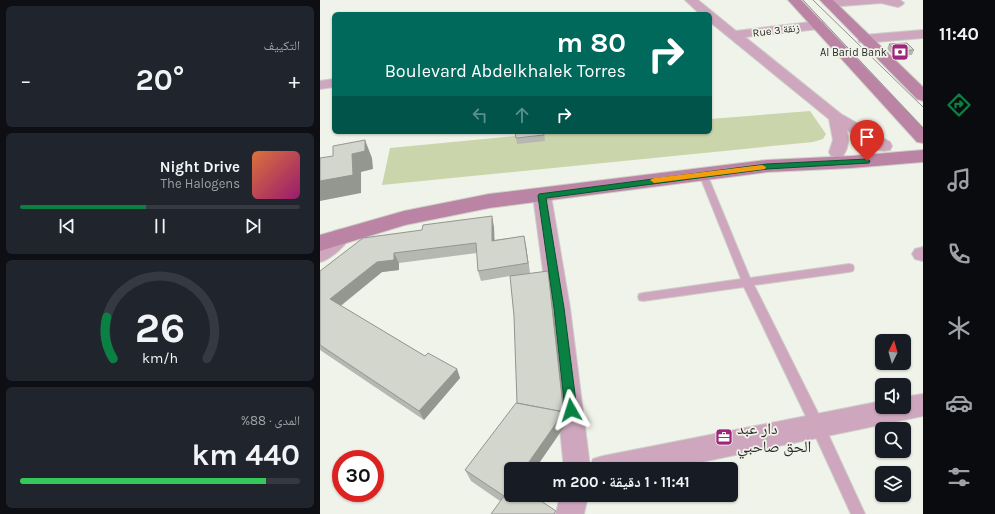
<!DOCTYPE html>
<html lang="ar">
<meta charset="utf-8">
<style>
:root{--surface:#171b24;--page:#20242c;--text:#f1f3f6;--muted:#9ea1a6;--line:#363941;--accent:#0b8043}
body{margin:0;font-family:Karla,"Noto Naskh Arabic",sans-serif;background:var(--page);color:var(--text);direction:rtl;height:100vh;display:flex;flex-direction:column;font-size:15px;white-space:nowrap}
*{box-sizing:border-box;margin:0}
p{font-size:13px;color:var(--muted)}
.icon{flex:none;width:22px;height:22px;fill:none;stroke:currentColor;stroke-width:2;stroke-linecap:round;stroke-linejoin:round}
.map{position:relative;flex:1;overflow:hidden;direction:ltr}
.side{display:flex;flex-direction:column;gap:6px;padding:6px;background:#0d0f14;width:320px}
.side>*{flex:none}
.banner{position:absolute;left:12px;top:12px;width:380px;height:122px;border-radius:6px;box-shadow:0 1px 3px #0004;direction:rtl;background:#00695c;color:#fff;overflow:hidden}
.needle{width:26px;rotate:5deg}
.buttons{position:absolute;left:555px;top:334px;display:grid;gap:8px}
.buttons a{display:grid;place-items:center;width:36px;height:36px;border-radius:6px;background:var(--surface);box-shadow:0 1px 3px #0004;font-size:20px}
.speed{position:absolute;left:12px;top:450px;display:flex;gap:8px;font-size:20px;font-weight:700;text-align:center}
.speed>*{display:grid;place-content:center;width:52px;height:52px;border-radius:50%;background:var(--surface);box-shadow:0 1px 3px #0004;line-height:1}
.speed .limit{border:6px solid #d22;background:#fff;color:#111}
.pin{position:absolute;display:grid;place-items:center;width:34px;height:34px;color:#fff;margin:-41px -17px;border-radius:50% 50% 50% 0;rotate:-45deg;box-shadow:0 0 4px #0007}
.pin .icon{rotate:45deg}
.me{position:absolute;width:44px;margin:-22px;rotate:354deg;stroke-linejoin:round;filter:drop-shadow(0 0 3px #0008)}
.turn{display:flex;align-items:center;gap:14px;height:84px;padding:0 20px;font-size:18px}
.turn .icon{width:52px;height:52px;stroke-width:2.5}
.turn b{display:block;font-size:28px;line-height:34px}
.lanes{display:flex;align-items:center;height:38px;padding:0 20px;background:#0003;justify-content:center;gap:20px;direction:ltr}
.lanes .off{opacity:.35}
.big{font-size:30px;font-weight:700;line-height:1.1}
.side .widget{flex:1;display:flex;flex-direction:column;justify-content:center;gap:6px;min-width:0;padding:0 14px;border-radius:6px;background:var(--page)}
.side .dial{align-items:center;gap:0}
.dial svg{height:104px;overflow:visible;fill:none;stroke:var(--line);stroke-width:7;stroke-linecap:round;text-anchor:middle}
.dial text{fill:var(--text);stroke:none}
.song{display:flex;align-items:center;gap:12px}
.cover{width:48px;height:48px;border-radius:6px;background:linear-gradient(135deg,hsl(20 70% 55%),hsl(320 70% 35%))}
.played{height:4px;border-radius:2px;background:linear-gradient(90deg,var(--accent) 45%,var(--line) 45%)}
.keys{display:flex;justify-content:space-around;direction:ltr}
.heat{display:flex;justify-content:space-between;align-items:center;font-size:22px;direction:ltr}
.charge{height:6px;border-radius:3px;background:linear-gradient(90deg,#34c759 88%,var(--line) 0)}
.trip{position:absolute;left:184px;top:462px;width:234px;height:40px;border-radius:6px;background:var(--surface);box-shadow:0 1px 3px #0004;font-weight:700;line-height:40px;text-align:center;direction:rtl}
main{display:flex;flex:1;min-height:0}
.tab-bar{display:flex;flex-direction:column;width:72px;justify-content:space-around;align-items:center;background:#090b0e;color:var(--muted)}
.tab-bar .icon{width:28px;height:28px}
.tab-bar .current{color:var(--accent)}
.tab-bar b{font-size:18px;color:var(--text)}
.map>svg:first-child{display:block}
.green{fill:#cbd5ac}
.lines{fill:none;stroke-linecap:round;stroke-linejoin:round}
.lane-casing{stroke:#cdcfc7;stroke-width:2}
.street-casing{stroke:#cdcfc7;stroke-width:2}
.secondary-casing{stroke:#cdcfc7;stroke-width:2}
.lane{fill:#cea7be;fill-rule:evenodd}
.street{fill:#cea7be;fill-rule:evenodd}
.secondary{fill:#bb83a4;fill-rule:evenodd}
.tram{stroke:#91938c;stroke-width:1}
.wall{fill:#b5b8b0}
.shaded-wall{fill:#949690}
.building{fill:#d3d6cd;stroke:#949690}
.route{fill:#0b8043;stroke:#07532c}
.slow{fill:#f59e0b}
.labels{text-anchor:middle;stroke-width:3.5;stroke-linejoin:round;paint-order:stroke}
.far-street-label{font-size:11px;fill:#2c2d2a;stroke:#f0f3e9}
.far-poi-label{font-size:11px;fill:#2c2d2a;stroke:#f0f3e9;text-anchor:end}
.near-poi-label{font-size:16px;fill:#2c2d2a;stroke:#f0f3e9;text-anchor:start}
</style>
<main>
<nav class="tab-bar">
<b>11:40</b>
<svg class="icon current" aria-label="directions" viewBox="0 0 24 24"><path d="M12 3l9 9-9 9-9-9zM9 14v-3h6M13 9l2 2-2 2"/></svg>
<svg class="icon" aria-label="music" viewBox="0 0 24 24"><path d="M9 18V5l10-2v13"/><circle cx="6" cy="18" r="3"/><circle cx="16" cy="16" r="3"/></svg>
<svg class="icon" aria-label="phone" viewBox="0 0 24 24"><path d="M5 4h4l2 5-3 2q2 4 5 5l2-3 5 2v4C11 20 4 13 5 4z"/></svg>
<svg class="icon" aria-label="climate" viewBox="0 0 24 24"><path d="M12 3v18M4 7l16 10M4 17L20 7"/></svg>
<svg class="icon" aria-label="car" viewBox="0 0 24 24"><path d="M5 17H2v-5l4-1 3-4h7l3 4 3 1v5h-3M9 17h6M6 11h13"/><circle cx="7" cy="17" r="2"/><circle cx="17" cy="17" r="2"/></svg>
<svg class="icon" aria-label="filters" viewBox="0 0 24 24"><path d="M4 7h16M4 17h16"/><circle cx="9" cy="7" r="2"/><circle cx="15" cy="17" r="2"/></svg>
</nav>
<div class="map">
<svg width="603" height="514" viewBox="0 0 603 514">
<rect width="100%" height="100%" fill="#f0f3e9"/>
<path class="green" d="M490 111 506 134 503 139 493 142 62 185 70 148 236 132H390V119Z"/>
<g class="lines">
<g class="lane-casing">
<path id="lane" d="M383 171 387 174 430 278 529 264 533 265 534 268 533 271 529 272 434 285 503 423 545 514H531L493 431 424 287 323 301 319 300 318 297 319 294 323 293 421 279 379 174Z"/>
</g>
<g class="street-casing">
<g id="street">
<path d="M365 0H378L416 31 499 21 503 22 505 25 503 28 499 29 425 37 521 114 570 142 572 146 570 150 564 151 558 150 527 130C529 140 529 147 523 156L517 157 511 156 509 152 513 140 509 119 390 22V14H380Z"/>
<path d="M580 0 584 3 582 5 578 7 561 3 509 7 505 5 503 3 507 0Z"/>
<path d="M603 30V38L544 43 539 42 538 39 539 36 544 35Z"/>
<path d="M14 79V87L0 89V81Z"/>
<path d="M222 190 228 192 231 196 250 308 270 467 273 459 283 456 562 401V407H584V397L603 394V416L348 469H244L228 308 213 196 216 192Z"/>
<path d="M21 229 28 231 31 236C25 246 11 259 0 262V244L14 231Z"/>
<path d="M603 247V261L595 259 592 254 595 249Z"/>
<path d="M240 495H268L264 514H236Z"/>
</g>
</g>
<g class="secondary-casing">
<g id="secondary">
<path d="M468 0H481L603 128V143L597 142Z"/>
<path d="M500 0H513L603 87V101L597 99Z"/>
<path d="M603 150V162L531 168 447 172 169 208 85 225 0 251V235L84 211 169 194 447 160 531 156Z"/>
</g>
</g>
<use href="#lane" class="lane"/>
<use href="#street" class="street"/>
<use href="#secondary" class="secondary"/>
<g class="tram">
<path d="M483 0 603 128"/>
<path d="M493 0 603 107"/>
</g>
</g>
<g class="wall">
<path d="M569 44 594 50 592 55 574 56 567 49Z"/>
<path d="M224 132 225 141 197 144 196 138Z"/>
<path d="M174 227V240L204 236 206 246 210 274 230 281 246 424 215 469 191 495 180 501 151 481 145 470 197 403 194 316 190 276 161 281 158 271 157 253 79 263V270L62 272 21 306 105 356 137 369 140 378 104 420 0 350V271Z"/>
</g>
<g class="shaded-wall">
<path d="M45 140 52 158 53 169 41 172V193L0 201V181L32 154Z"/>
<path d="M172 216 174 227 175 251 172 241Z"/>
<path d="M204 236 206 246 210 274 208 263Z"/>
<path d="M74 253 79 263V270L62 272 16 309 10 299 57 262Z"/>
<path d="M228 271 230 281 246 424 244 416Z"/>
<path d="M137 369 140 378 104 420 99 411Z"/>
<path d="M244 412 246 424 215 469H204Z"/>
</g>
<g class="building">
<path d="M587 43 594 50 576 51 569 44Z"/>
<path d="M195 132H224V135L196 138Z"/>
<path d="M45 140V151L32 154 33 175 0 181V158L13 156V146Z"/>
<path d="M172 216V241L204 236 208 263 158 271 156 243 74 253V260L57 262 10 299 105 356 108 353 137 369 99 411 0 345V271L43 238 102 230 103 225Z"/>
<path d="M228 271 244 416V412L197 403 194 316 190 276Z"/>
<path d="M196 403 244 412 204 469H191V495H212L236 511 234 514H171L184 496 145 470Z"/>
</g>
<path class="route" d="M547 159 550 161 549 163 447 169 226 198 244 308 257 410 255 414 251 416 247 414 245 410 234 308 218 196 219 194 447 164Z"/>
<path class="slow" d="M442 165 446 167 445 169 334 183 330 180 334 178Z"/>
<defs>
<g id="bank-square" transform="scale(0.9)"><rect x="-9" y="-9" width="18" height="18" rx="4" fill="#a0257b" stroke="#f0f3e9"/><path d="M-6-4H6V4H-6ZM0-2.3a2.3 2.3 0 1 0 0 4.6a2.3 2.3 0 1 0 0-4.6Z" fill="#fff"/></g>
<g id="office-square" transform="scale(0.9)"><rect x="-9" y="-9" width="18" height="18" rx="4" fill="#a0257b" stroke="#f0f3e9"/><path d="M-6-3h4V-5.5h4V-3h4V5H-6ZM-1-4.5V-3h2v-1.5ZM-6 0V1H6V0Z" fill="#fff"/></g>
</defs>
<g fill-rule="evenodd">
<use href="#bank-square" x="580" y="52"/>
<use href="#office-square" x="404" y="437"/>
</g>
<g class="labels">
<g class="far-street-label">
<text transform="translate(456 30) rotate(-7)" y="4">Rue 3 زنقة</text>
</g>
<g class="far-poi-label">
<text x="567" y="56">Al Barid Bank</text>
</g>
<g class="near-poi-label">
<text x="417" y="434">دار عبد<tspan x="417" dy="18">الحق صاحبي</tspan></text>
</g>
</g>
</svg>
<div class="buttons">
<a><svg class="needle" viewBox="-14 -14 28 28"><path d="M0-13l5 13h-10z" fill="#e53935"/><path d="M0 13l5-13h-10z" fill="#9ea1a6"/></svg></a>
<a><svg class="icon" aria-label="sound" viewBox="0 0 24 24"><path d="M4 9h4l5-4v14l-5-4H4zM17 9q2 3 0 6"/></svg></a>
<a><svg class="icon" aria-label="search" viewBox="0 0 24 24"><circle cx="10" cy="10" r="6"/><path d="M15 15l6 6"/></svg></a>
<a><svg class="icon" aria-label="layers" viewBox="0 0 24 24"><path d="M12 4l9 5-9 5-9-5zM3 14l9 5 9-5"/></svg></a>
</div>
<div class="speed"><div class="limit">30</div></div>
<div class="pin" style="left:547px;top:161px;background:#d93025"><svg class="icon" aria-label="arrive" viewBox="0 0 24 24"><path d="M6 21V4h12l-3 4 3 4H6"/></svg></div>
<svg class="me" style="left:251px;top:410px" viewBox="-20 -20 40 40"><path d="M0-17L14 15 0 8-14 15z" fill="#0b8043" stroke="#fff" stroke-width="4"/></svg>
<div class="trip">11:41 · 1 دقيقة · 200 m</div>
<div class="banner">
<div class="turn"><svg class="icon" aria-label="right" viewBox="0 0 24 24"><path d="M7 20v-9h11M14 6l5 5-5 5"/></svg><div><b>80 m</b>Boulevard Abdelkhalek Torres</div></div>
<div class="lanes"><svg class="icon off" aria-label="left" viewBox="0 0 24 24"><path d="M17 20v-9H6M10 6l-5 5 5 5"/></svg><svg class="icon off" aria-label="ahead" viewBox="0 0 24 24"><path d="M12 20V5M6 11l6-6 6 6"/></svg><svg class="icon" aria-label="right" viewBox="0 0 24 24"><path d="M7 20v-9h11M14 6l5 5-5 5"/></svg></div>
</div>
</div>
<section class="side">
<div class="widget"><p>التكييف</p>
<div class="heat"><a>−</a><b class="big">20°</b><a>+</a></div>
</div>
<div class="widget">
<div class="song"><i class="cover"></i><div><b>Night Drive</b><p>The Halogens</p></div></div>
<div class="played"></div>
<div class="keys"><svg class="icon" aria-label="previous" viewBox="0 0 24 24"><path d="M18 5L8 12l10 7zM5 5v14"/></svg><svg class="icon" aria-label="pause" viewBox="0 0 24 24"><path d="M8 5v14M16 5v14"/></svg><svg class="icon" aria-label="next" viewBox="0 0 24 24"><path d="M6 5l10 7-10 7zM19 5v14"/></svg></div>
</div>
<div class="widget dial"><svg viewBox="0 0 100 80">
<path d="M14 69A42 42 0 1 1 86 69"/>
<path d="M14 69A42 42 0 0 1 9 37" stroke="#0b8043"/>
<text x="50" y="56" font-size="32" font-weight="700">26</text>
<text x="50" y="72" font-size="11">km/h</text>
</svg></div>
<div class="widget"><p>المدى · 88%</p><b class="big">440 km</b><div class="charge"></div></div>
</section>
</main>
